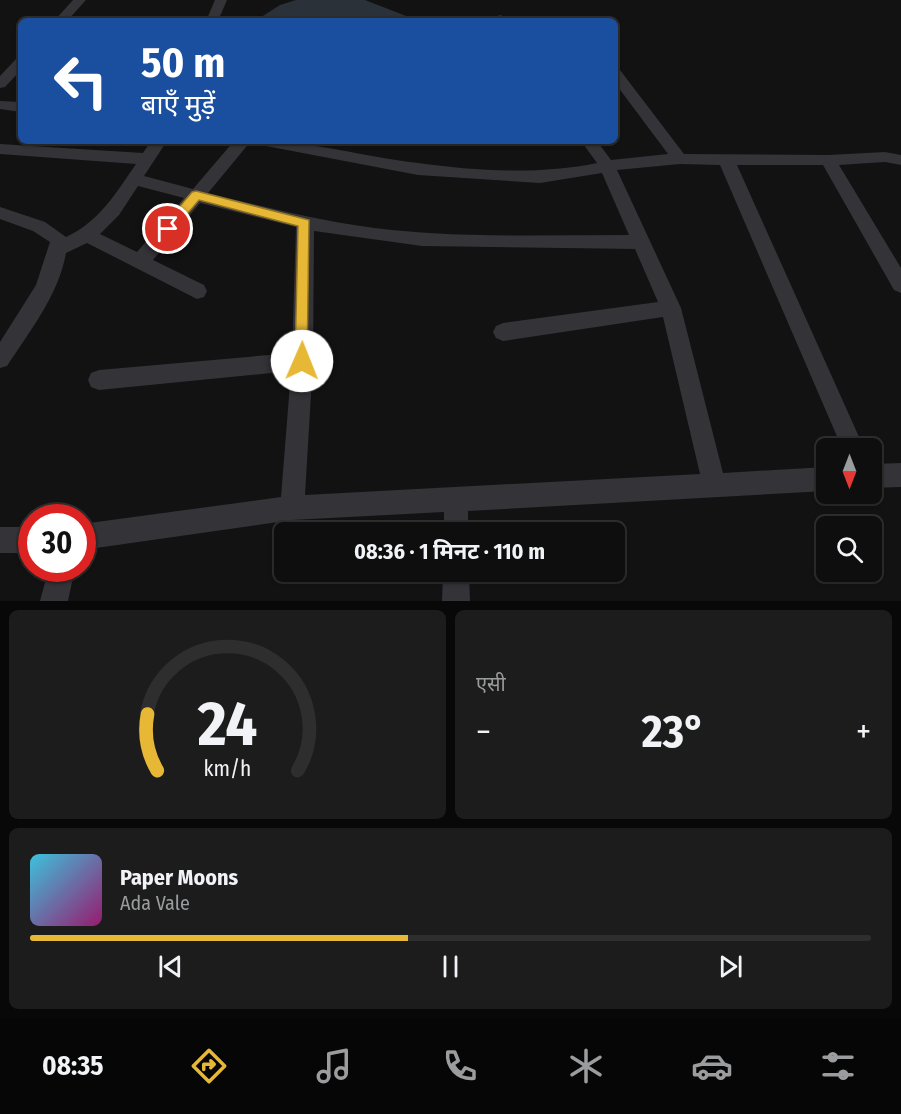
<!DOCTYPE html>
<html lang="hi">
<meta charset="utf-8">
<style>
:root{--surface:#0e0e0e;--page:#1c1c1c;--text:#f1f3f6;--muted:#9b9c9e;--line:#2e2e2e;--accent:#e7b736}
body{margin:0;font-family:"Fira Sans Condensed","Noto Sans Devanagari",sans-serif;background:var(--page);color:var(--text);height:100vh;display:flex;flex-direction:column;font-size:22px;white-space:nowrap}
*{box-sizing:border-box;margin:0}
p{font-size:20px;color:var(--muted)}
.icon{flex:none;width:33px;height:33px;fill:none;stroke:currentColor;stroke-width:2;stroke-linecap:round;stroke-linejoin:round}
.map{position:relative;height:601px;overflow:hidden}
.side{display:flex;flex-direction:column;gap:9px;padding:9px;background:#080808;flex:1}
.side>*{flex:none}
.guide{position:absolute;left:18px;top:18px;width:600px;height:126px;border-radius:9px;box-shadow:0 2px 4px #0004,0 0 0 2px var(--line);background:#1a4fa0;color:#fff;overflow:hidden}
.needle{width:39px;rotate:180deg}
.controls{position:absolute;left:816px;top:438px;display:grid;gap:12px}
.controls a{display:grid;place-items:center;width:66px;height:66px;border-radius:9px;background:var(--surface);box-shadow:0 2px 4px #0004,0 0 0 2px var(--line);font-size:30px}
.speed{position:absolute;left:18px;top:504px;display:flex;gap:12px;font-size:30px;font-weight:700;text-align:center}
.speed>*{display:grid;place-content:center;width:78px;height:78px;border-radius:50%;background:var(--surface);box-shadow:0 2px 4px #0004,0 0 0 2px var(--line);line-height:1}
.speed .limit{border:9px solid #d22;background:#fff;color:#111}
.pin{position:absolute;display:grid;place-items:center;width:51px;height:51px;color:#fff;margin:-26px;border:3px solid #fff;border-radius:50%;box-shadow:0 2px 6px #0007}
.me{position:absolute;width:66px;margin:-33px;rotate:1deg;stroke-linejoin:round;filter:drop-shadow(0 0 4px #0008)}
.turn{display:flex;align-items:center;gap:21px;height:126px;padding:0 24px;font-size:27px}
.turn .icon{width:78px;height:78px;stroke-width:2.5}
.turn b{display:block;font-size:42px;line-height:51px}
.big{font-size:45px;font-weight:700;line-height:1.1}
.side .widget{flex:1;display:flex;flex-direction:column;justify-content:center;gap:9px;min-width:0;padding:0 21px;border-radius:9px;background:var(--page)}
.side .dial{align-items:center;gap:0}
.dial svg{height:156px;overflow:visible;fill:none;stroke:var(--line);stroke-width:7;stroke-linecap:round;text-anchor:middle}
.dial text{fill:var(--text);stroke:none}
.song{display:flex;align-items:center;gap:18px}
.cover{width:72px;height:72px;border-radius:9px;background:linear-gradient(135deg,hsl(190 70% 55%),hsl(320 70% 35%))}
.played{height:6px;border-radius:3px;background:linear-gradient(90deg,var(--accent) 45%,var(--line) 45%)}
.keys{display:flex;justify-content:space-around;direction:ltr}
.heat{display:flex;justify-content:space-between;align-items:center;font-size:33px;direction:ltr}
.side .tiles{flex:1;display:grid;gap:9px;grid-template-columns:1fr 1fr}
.widget:last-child{grid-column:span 2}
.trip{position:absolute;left:274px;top:522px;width:351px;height:60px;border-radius:9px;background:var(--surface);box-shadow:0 2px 4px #0004,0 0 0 2px var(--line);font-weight:700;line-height:60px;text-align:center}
.tabs{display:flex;height:96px;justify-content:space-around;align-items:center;background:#060606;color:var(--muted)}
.tabs .icon{width:42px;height:42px}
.tabs .current{color:var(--accent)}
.tabs b{font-size:27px;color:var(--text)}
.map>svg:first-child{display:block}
.water{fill:#2b3138}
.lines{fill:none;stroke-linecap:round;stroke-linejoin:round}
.street{fill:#333338;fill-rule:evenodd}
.route{fill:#e7b736;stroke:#967723;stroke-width:1.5}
</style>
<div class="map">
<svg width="901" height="601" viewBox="0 0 901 601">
<rect width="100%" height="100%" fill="#121213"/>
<path class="water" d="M296 0H365L419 21H255L280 5Z"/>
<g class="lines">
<g class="street">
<path d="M73 0H86L67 21H54Z"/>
<path d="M215 0H227L218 21H206Z"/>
<path d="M501 15 509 21H496L497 16Z"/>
<path d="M21 58V70L5 87 0 88V76L16 59Z"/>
<path d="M615 69 620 70 684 154 828 155 885 152 901 155V165L885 162 839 165 901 268V293L894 290 823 165H737L864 448H842L720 165 680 164 617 170 681 308 723 473 826 467V491L468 511V532H444V512L292 520 82 550V524L281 497 291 371 99 390 91 387 88 380 91 373 99 370 292 353 296 227 200 203 153 260 204 285 207 291 204 297 197 299 87 243 66 253C59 294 30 331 7 366L0 368V342L36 285 50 242 33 231 0 219V207L45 222 66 237C99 222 116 193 136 164L0 154V144L143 153 151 141H167L144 176 193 189 234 141H251L208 193C269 208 330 224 392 230 471 238 550 235 629 235L602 173 540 183 418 175 266 146 258 141C313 141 364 157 418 163 476 171 539 175 597 163L581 141H597L611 160 668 154 615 83ZM138 186 184 198 137 252 100 234 119 215ZM314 231 422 246 635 249 658 302 503 323 496 326 493 332 496 338 503 341 663 317 700 474 305 495 313 361Z"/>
<path d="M0 101 21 102V112L0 109Z"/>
<path d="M901 463V487L872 488V464Z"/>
<rect x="0" y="527" width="32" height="26"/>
<path d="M49 568H75L68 601H40Z"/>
<path d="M443 572H469L470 601H442Z"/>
</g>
</g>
<path class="route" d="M196 191 309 220 307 366H297L295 361 298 226 199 200 172 232H164V225L192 192Z"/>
</svg>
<div class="controls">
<a><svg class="needle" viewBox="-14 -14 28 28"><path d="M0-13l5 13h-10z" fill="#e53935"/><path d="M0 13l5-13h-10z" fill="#9b9c9e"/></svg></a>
<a><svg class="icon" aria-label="search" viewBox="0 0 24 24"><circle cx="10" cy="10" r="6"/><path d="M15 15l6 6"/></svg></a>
</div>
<div class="speed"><div class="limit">30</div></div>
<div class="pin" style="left:168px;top:229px;background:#d93025"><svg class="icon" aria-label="arrive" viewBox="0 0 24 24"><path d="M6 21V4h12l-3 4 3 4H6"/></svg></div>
<svg class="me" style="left:302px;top:361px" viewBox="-20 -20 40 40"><circle r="19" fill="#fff"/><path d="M0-13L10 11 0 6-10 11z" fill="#e7b736"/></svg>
<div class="trip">08:36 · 1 मिनट · 110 m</div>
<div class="guide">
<div class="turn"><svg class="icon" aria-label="left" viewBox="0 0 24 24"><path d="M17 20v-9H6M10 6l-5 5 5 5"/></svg><div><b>50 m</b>बाएँ मुड़ें</div></div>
</div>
</div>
<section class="side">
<div class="tiles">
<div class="widget dial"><svg viewBox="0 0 100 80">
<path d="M14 69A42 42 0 1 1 86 69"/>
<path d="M14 69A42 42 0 0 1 9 40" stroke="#e7b736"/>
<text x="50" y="56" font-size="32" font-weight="700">24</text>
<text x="50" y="72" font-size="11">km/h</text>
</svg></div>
<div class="widget"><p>एसी</p>
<div class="heat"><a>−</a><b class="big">23°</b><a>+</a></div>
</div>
<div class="widget">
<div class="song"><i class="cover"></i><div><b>Paper Moons</b><p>Ada Vale</p></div></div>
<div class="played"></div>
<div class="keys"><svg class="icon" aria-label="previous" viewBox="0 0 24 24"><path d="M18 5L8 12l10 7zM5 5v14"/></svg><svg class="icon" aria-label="pause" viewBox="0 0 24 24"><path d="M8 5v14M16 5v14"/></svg><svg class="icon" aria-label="next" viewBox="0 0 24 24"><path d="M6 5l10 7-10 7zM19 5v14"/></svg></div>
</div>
</div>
</section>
<nav class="tabs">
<b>08:35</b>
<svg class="icon current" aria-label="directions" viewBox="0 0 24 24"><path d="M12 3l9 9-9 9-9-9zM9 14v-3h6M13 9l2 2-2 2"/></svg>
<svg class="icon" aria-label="music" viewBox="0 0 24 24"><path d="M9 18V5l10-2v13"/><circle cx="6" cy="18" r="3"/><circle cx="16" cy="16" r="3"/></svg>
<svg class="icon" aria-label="phone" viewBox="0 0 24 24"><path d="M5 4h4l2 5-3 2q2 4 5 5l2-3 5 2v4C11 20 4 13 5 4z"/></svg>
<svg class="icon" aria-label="climate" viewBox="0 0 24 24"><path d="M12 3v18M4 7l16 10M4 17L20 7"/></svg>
<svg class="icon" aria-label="car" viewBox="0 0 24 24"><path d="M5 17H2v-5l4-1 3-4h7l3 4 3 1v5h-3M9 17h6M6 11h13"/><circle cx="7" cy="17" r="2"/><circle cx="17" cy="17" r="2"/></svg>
<svg class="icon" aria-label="filters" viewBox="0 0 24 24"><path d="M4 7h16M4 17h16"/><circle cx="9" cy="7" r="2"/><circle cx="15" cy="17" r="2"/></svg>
</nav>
